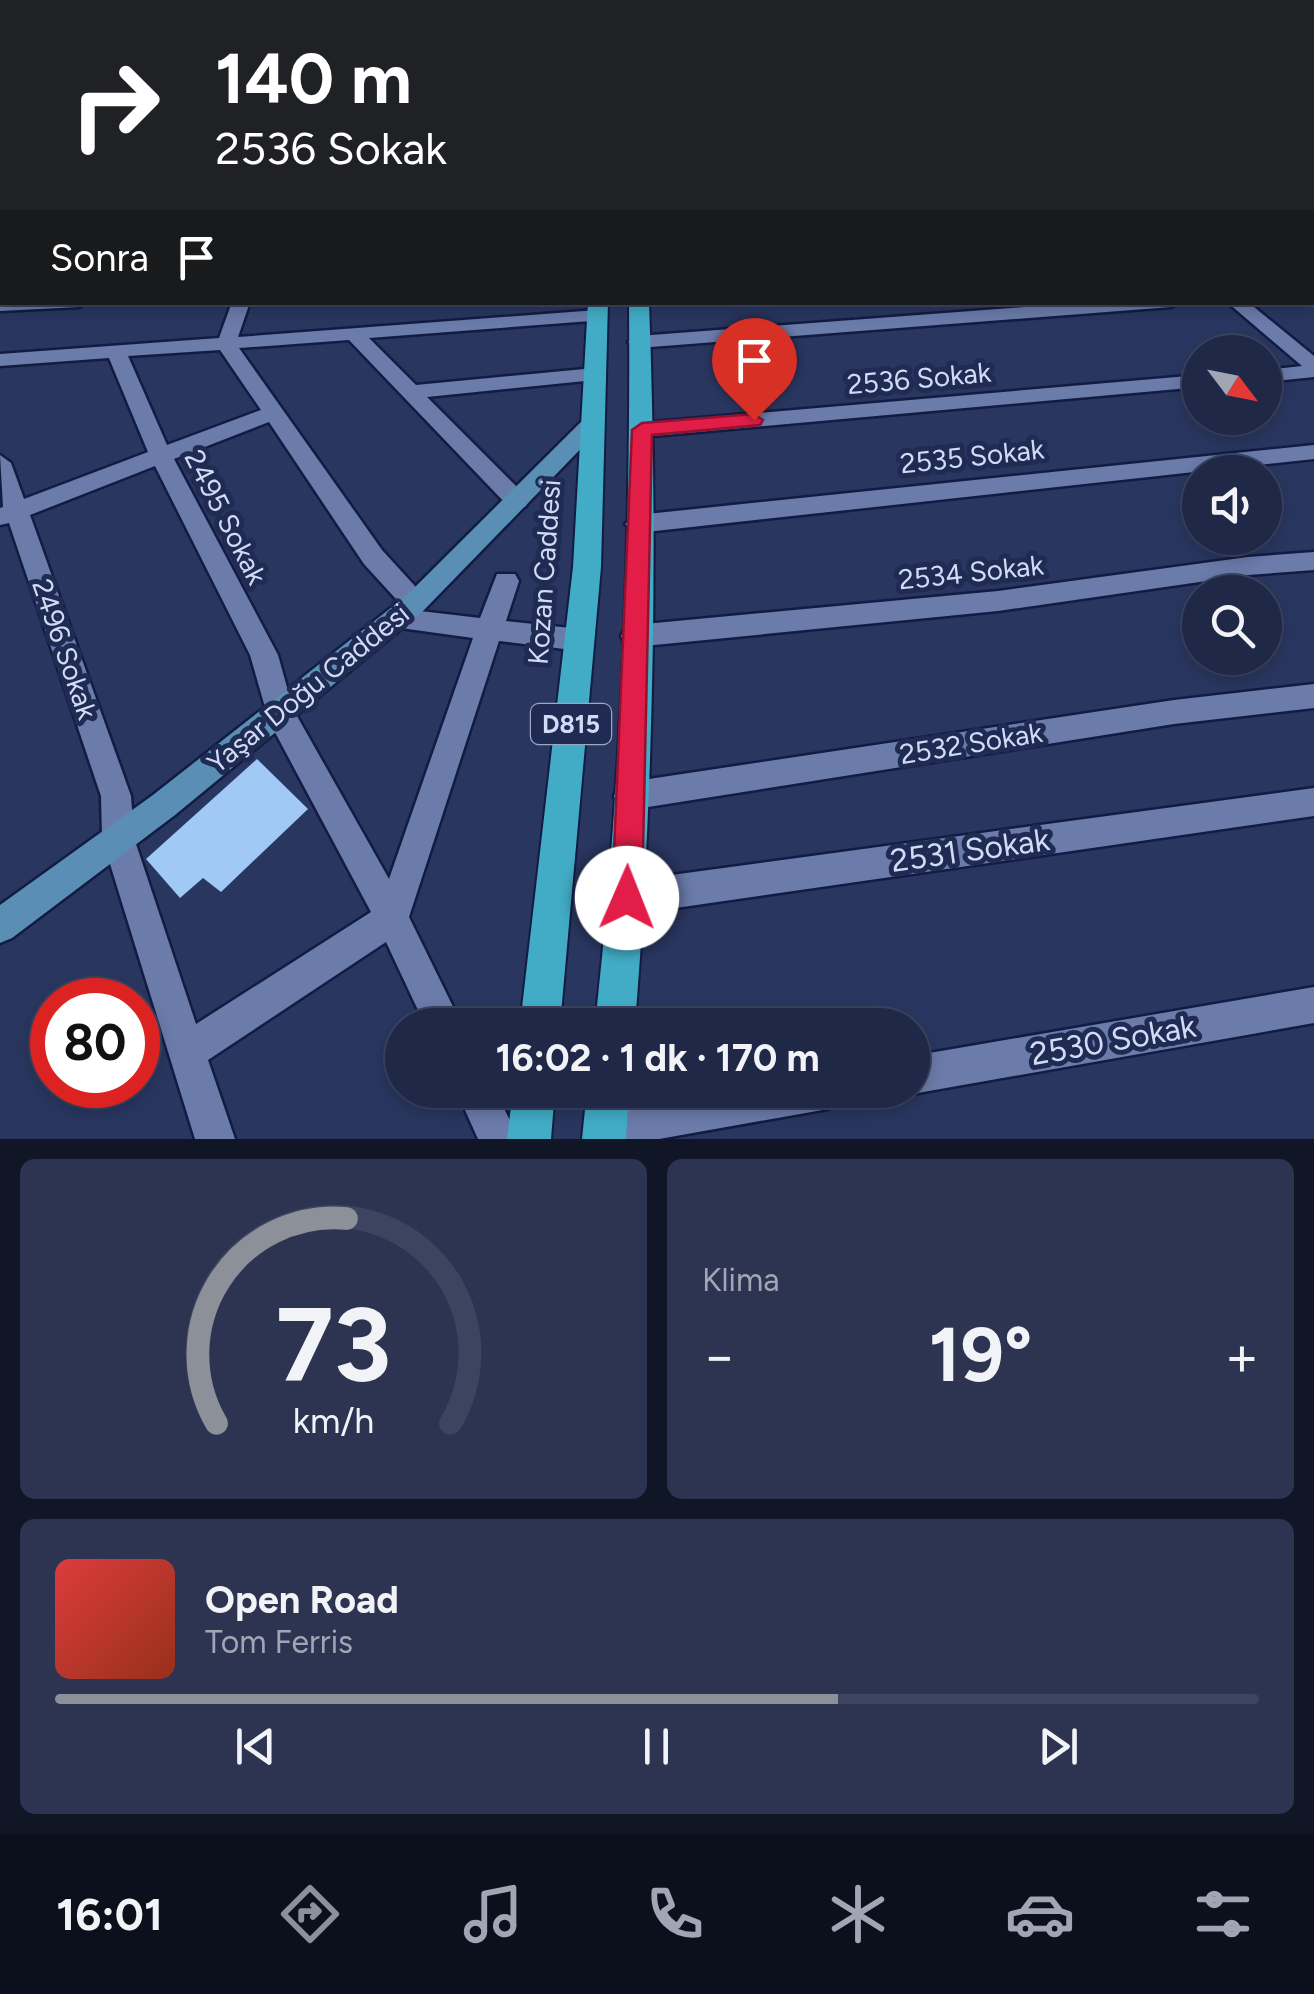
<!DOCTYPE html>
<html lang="tr">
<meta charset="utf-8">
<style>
:root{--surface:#1f2847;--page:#2c3452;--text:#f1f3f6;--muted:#a1a6b4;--line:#3c4460;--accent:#8c9099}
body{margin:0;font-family:Figtree,sans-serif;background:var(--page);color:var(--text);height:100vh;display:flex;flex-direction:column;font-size:38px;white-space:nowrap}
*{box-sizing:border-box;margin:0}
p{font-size:32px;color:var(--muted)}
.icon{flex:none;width:55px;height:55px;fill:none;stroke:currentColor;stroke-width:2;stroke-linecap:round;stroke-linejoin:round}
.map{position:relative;height:1139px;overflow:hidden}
.drawer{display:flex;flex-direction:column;gap:20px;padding:20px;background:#111627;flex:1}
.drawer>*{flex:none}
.banner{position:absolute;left:0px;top:0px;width:1315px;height:305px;box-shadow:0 5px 15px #0003,0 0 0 2px var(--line);background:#202124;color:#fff;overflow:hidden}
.needle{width:65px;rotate:122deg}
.buttons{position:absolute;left:1182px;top:335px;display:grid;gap:20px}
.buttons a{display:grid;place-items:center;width:100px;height:100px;border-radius:50%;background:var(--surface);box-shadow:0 5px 15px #0003,0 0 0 2px var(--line);font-size:50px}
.speed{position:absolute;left:30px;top:978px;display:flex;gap:20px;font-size:50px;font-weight:700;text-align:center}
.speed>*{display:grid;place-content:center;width:130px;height:130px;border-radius:50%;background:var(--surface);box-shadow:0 5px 15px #0003,0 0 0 2px var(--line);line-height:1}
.speed .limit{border:15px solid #d22;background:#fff;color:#111}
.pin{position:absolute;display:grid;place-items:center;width:85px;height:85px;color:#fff;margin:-102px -42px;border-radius:50% 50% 50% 0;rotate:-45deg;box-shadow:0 0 10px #0007}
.pin .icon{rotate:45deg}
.me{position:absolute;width:110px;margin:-55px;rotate:1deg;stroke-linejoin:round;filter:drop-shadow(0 0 8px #0008)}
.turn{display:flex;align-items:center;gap:35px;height:210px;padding:0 50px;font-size:45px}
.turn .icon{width:130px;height:130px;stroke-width:2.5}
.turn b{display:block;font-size:70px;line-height:85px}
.then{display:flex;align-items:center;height:95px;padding:0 50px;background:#0003;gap:20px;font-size:38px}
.big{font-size:75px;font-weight:700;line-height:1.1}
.drawer .card{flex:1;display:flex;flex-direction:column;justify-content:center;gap:15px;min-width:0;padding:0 35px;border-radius:15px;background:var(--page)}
.drawer .dial{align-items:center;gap:0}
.dial svg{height:260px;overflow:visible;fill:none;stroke:var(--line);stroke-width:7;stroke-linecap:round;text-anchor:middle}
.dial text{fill:var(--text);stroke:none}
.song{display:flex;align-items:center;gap:30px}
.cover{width:120px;height:120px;border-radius:15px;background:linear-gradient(135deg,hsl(0 70% 55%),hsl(10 70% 35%))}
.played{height:10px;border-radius:5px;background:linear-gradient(90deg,var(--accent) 65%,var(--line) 65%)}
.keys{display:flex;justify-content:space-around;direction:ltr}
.heat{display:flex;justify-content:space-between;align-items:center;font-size:55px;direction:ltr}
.drawer .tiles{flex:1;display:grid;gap:20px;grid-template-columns:1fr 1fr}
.card:last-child{grid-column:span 2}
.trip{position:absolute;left:385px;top:1008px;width:545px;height:100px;border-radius:50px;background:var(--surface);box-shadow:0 5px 15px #0003,0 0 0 2px var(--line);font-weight:700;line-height:100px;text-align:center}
.dock{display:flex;height:160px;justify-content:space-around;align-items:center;background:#0c101c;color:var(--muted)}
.dock .icon{width:70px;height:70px}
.dock .on{color:var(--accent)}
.dock b{font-size:45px;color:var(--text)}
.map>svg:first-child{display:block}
.building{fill:#a0caf5}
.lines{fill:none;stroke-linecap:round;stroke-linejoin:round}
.minor-casing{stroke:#121c43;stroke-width:5}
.tertiary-casing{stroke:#121c43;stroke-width:5}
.secondary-casing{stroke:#121c43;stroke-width:5}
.primary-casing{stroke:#121c43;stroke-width:5}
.trunk-casing{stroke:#121c43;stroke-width:4}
.minor{fill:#6b7baa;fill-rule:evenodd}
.tertiary{fill:#6b7baa;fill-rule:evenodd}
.secondary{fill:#5b8eb4;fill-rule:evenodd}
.primary{fill:#4ca0bf;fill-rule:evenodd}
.trunk{fill:#42acc6;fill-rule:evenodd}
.route{fill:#e11d48;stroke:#92132f;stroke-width:2.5}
.labels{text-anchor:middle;stroke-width:10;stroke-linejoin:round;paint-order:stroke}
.shield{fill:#202b54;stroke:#9da6c5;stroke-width:2.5}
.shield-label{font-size:25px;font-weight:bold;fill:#d2dbf5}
.street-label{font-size:28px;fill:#d2dbf5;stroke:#202b54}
.near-street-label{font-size:32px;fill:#d2dbf5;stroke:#202b54}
</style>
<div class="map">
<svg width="1314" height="1139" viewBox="0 0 1314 1139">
<rect width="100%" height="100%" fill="#29365f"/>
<path class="building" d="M257 759 308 809 221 892 203 878 180 898 146 859Z"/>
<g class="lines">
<g class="minor-casing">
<g id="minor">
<path d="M3 0H16L2 3Z"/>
<path d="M248 0H615L613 2Z"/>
<path d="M1020 0H1032L1033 2H1022Z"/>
<path d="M1083 0H1097L1098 2H1085Z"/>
<path d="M1196 0H1210L1211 2H1198Z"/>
<path d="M1251 0H1266L1267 2H1253Z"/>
<rect x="0" y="18" width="2" height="7"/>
<rect x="1312" y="23" width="2" height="7"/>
<rect x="1312" y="64" width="2" height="8"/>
<rect x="0" y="127" width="2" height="8"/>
<rect x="1312" y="165" width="2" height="9"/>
<path d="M2 168V180L0 181V169Z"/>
<rect x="1312" y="259" width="2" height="10"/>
<path d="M0 299 2 302H88L79 307 0 311Z"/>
<path d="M232 302H250L238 337 597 310 606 316 604 320 369 338 416 385 595 368 605 374 595 380 427 397 525 495 529 501 525 507H509L349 340 239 348 382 550 424 596 428 603 420 611 480 618 497 574H515L519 581 506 621 580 629 589 632 593 640 589 648 580 651 499 641 409 917 462 1025H425L386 942 208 1060 235 1139H195L102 838 101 796 9 523 0 525V508L3 507 0 455 11 463 24 499 148 452 109 358 0 366V354L219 338ZM220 350 261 410 167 445 128 356ZM269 422 364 564 406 610 386 612 382 619 386 626 473 638 389 879 293 709 278 655 174 459ZM155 466 250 655 269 721 371 912 196 1024 134 838 131 796 30 515Z"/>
<path d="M1091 302H1180L1171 307 638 348 628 342 638 336Z"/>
<path d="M1227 302H1248L1314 356V377L1265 382V370L1302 366Z"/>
<path d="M1200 375V387L642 437 631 430 642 423Z"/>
<path d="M1314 445V459L637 533 625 524 637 515Z"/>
<path d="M1314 552V570L1248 575 998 611 634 647 625 644 621 636 625 628 634 625 998 591 1248 557Z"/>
<path d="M1314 684V708L1174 724 629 810 618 806 614 796 618 786 629 782 1174 700Z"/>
<path d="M1314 788V816L627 915 615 910 610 898 615 886 627 881Z"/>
<path d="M1314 987V1023L912 1094 903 1090H912V1056Z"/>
<path d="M456 1090H495L519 1139H478Z"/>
<path d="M718 1090H847L841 1103 828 1109 659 1139H590L585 1129 591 1115 605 1109Z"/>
</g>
</g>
<g class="tertiary-casing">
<path id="tertiary" d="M0 51 2 52V58L0 59Z"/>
</g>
<g class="secondary-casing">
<path id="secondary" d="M593 416 604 423 601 428 424 610 175 815 12 938 0 943V905L153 795 406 596 585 418Z"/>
</g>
<g class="primary-casing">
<g id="primary">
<rect x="0" y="96" width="2" height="8"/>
<rect x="1312" y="108" width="2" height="8"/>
<rect x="0" y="114" width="2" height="8"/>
<rect x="1312" y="125" width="2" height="8"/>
</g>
</g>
<g class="trunk-casing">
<g id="trunk">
<path d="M588 302H608L601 567 560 1025H520L573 567Z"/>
<path d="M629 302H649C658 540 654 789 635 1025H595C621 789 631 540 629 302Z"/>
<path d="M513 1090H555L551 1139H507Z"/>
<path d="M587 1090H629L626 1139H582Z"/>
</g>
</g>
<use href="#minor" class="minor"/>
<use href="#tertiary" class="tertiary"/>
<use href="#secondary" class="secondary"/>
<use href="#primary" class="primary"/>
<use href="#trunk" class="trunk"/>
</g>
<path class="route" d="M754 414 763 420 760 425 652 435 642 898 637 909 627 913 616 909 612 898 632 430 642 423Z"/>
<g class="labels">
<rect class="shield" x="531" y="704" width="80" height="40" rx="8"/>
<g class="shield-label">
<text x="571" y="733">D815</text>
</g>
<g class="street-label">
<text transform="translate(919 378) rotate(-5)" y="10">2536 Sokak</text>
<text transform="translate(972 456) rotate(-6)" y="10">2535 Sokak</text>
<text transform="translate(226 517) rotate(63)" y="10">2495 Sokak</text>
<text transform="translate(544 572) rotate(-86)" y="10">Kozan Caddesi</text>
<text transform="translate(971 572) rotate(-6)" y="10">2534 Sokak</text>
<text transform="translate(65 649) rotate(71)" y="10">2496 Sokak</text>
<text transform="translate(308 688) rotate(-39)" y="10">Yaşar Doğu Caddesi</text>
<text transform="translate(971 743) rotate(-9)" y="10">2532 Sokak</text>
</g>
<g class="near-street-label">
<text transform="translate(970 850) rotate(-8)" y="11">2531 Sokak</text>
<text transform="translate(1113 1040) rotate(-10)" y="11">2530 Sokak</text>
</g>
</g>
</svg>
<div class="buttons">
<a><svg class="needle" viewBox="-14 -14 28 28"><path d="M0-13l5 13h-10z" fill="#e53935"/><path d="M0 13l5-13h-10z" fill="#a1a6b4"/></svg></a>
<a><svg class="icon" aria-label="sound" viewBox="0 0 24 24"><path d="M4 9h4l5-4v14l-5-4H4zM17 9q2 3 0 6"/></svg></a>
<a><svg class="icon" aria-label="search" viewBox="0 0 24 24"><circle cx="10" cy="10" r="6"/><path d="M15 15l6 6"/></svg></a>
</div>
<div class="speed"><div class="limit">80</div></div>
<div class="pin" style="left:754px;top:420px;background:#d93025"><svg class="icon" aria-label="arrive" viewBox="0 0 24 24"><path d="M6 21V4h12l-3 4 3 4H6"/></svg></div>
<svg class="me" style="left:627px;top:898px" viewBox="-20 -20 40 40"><circle r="19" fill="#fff"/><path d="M0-13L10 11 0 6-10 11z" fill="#e11d48"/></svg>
<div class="trip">16:02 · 1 dk · 170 m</div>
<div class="banner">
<div class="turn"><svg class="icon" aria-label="right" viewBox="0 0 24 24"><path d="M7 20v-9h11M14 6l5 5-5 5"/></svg><div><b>140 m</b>2536 Sokak</div></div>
<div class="then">Sonra<svg class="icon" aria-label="arrive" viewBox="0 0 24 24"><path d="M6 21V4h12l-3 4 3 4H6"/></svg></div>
</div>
</div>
<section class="drawer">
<div class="tiles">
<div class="card dial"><svg viewBox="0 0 100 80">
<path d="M14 69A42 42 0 1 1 86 69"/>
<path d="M14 69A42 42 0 0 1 54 6" stroke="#8c9099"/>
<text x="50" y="56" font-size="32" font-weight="700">73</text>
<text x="50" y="72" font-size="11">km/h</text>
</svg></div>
<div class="card"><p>Klima</p>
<div class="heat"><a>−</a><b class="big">19°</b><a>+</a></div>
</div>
<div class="card">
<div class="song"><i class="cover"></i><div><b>Open Road</b><p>Tom Ferris</p></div></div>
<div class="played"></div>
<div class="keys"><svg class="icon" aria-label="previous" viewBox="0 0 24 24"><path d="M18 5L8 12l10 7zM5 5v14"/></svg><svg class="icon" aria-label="pause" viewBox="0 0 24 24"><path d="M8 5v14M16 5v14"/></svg><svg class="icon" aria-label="next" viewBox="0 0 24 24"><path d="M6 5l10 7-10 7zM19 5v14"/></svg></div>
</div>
</div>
</section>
<nav class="dock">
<b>16:01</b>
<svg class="icon on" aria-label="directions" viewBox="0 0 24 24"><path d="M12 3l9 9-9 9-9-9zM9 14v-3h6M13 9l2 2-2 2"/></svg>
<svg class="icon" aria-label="music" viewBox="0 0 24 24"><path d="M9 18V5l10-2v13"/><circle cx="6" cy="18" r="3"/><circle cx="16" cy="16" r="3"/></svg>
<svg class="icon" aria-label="phone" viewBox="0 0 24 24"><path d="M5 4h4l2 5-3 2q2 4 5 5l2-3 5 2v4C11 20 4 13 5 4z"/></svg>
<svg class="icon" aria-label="climate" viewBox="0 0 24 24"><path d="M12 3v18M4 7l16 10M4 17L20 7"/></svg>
<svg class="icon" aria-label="car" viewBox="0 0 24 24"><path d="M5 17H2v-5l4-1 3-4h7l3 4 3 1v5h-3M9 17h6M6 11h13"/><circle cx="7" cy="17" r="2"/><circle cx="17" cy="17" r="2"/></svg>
<svg class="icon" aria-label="filters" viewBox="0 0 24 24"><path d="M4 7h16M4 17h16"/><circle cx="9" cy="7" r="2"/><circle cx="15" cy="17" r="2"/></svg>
</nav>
